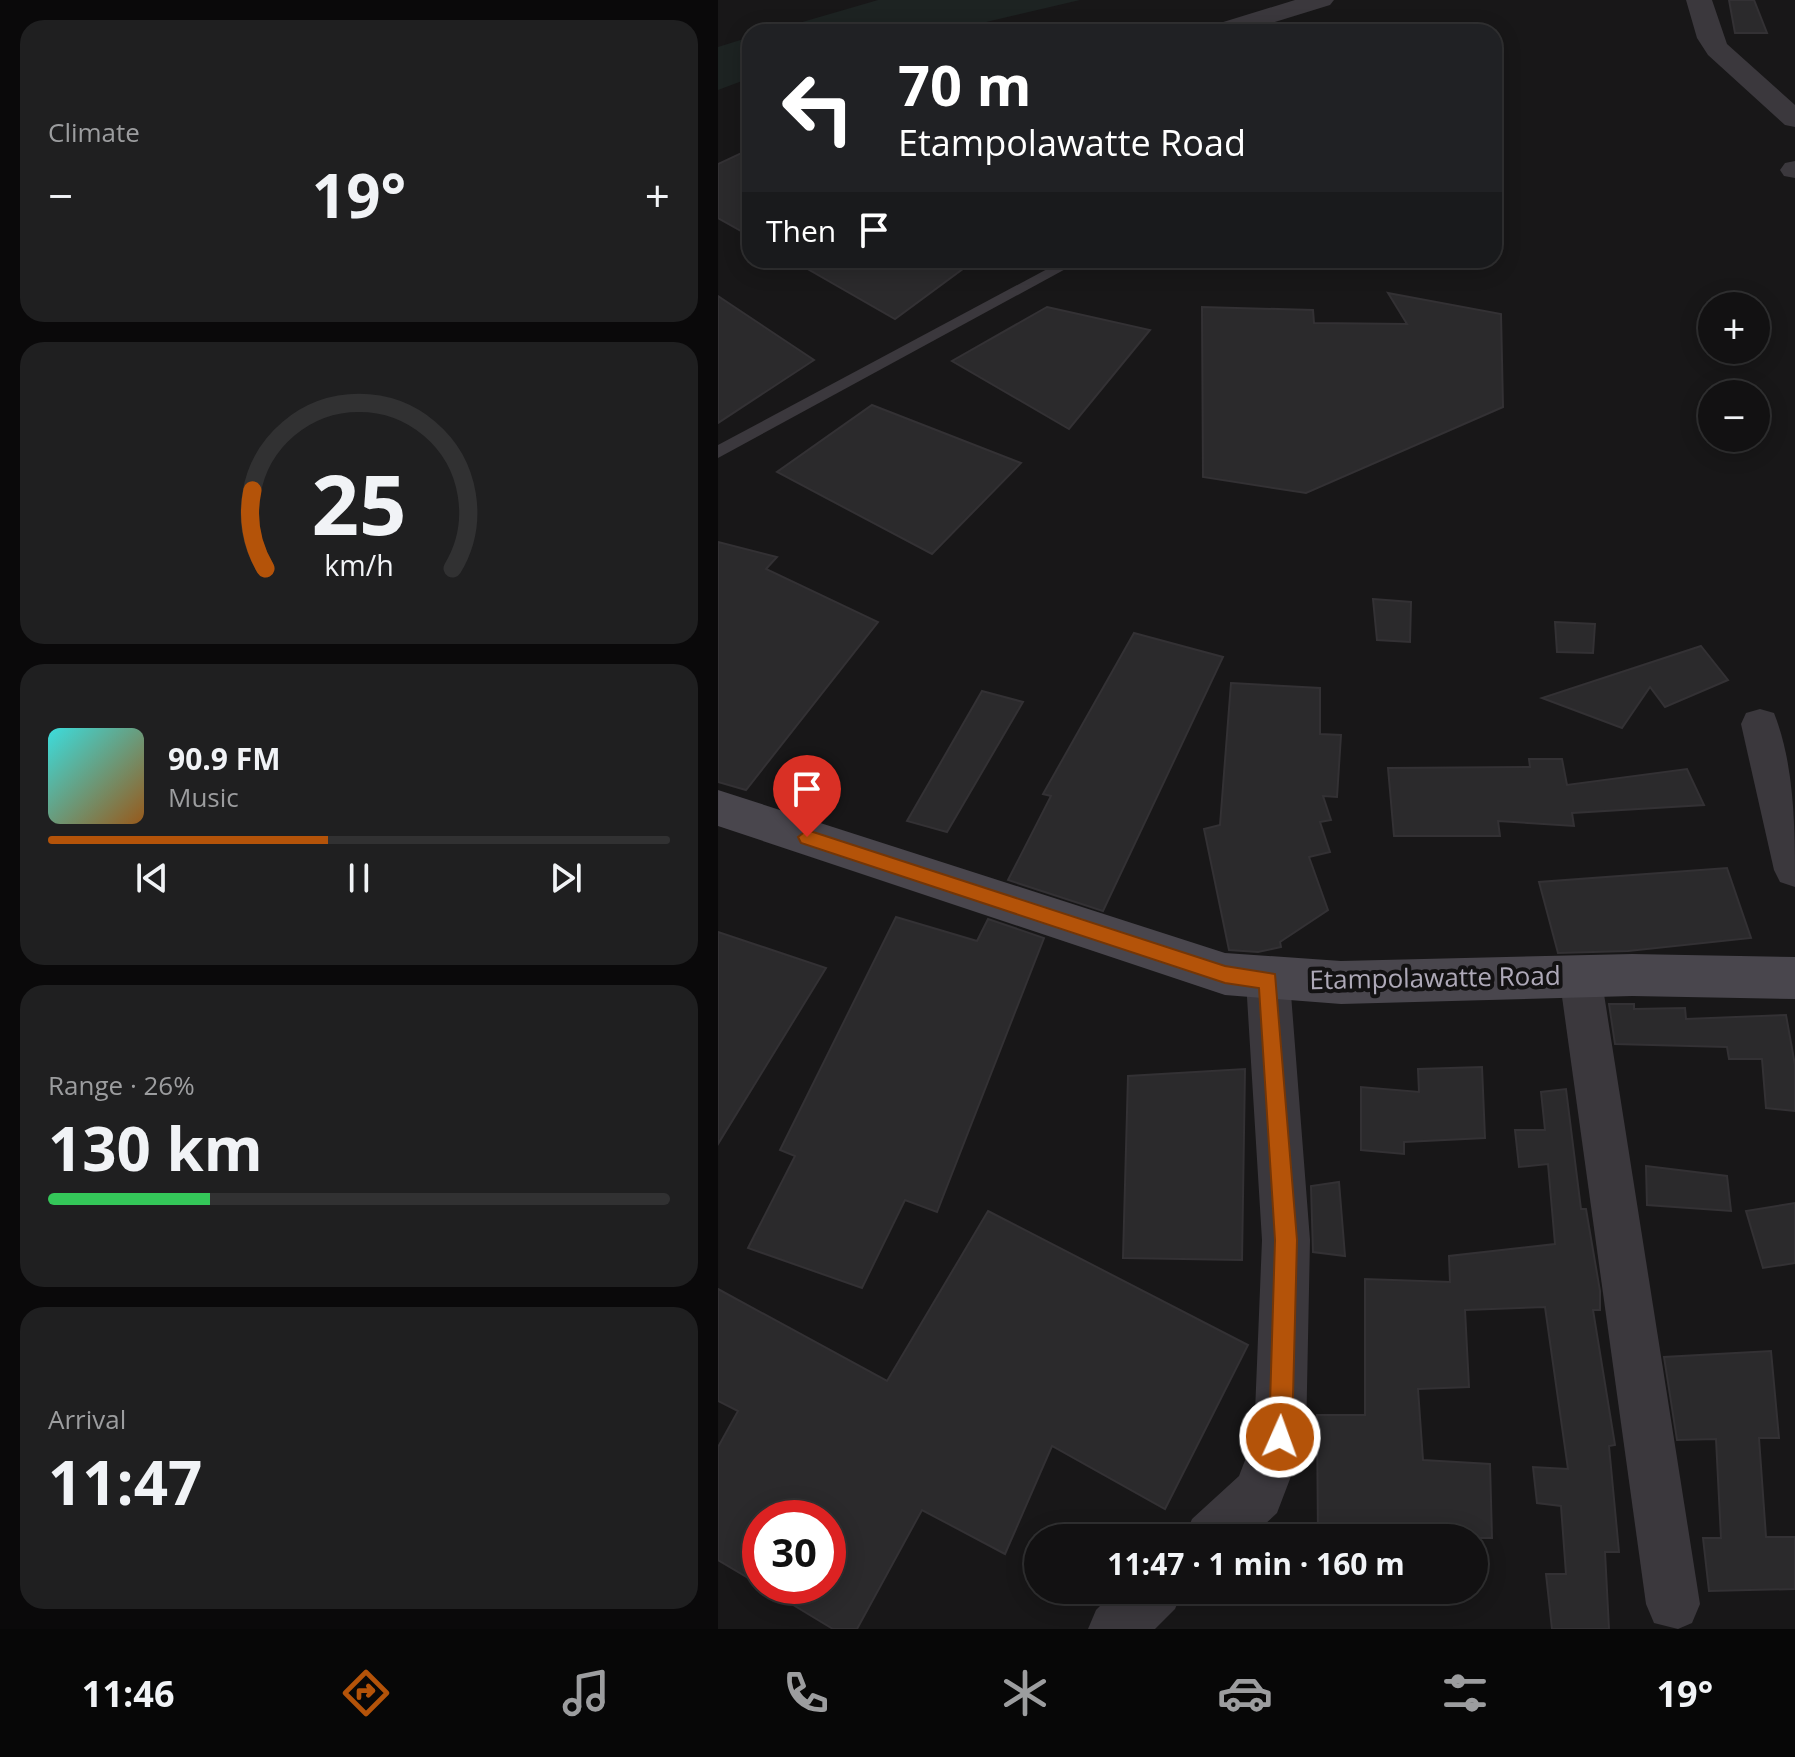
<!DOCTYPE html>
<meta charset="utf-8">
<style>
:root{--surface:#121112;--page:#1f1f20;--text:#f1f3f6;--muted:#9c9d9f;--line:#313132;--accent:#b45309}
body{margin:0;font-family:"Open Sans",sans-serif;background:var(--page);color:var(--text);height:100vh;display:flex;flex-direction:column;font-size:30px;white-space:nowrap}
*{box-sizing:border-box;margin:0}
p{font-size:26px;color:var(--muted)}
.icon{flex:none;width:44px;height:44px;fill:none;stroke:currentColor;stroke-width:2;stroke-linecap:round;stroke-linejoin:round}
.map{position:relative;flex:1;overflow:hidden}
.panel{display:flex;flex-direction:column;gap:20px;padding:20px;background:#0a090a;width:718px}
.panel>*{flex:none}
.hud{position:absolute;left:24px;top:24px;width:760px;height:244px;border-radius:24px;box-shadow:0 4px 20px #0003,0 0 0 2px var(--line);background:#202124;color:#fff;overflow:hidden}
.controls{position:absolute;left:980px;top:292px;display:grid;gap:16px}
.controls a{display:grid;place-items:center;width:72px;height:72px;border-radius:50%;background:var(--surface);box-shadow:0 4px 20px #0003,0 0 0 2px var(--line);font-size:40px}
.speed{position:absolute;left:24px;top:1500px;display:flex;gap:16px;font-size:40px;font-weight:700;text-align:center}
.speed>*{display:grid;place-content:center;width:104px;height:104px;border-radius:50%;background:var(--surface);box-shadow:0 4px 20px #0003,0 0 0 2px var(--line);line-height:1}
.speed .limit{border:12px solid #d22;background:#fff;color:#111}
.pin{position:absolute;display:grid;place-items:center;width:68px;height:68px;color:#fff;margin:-82px -34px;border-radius:50% 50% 50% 0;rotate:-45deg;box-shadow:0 0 8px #0007}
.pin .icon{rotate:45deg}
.me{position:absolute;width:88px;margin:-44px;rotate:2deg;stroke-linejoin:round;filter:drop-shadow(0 0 6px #0008)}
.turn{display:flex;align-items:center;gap:28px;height:168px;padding:0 24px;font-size:36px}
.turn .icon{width:104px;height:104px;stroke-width:2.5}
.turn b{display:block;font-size:56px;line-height:68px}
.then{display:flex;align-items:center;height:76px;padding:0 24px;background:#0003;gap:16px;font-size:30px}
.big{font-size:60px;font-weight:700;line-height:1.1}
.panel .widget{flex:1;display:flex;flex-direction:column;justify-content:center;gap:12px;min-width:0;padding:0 28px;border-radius:24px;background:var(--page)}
.panel .dial{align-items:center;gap:0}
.dial svg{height:208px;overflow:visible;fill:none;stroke:var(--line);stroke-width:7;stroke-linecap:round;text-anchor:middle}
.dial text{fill:var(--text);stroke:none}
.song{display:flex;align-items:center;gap:24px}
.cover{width:96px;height:96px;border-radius:12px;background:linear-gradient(135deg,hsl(180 70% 55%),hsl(30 70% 35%))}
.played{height:8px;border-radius:4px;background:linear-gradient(90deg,var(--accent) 45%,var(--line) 45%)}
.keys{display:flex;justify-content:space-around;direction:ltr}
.heat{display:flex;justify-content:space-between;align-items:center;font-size:44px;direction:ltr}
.charge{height:12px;border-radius:6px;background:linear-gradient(90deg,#34c759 26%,var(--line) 0)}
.trip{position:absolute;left:306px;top:1524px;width:464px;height:80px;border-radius:40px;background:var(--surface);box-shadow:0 4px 20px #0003,0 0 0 2px var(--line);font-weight:700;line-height:80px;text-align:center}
.menu{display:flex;height:128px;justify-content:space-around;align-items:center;background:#070707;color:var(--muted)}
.menu .icon{width:56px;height:56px}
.menu .selected{color:var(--accent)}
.menu b{font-size:36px;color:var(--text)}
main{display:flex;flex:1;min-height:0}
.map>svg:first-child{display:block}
.green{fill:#1d2322}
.building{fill:#2b2a2c;stroke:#333134;stroke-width:2}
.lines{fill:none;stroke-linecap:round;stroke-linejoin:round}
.lane{fill:#3b383d;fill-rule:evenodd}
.street{fill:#3b383d;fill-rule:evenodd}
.secondary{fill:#49464d;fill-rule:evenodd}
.route{fill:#b45309;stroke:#753606;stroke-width:2}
.labels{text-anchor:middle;stroke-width:8;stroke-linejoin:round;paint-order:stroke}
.street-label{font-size:26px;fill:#aea9b8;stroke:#131213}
</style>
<main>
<section class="panel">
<div class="widget"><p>Climate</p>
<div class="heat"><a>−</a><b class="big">19°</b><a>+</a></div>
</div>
<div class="widget dial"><svg viewBox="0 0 100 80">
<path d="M14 69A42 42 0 1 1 86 69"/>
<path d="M14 69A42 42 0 0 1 9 39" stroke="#b45309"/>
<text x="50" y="56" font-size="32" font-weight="700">25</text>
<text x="50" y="72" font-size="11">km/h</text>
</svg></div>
<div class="widget">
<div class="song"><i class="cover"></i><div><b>90.9 FM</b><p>Music</p></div></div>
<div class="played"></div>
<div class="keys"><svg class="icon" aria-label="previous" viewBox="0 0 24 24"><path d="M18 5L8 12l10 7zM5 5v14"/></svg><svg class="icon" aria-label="pause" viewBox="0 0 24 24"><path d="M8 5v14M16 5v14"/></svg><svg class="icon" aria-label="next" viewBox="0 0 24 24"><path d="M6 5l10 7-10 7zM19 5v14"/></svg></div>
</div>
<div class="widget"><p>Range · 26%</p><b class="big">130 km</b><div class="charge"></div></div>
<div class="widget"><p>Arrival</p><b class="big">11:47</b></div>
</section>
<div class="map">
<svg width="1077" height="1629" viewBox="0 0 1077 1629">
<rect width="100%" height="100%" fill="#181718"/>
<g class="green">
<path d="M160 0H362L226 32H50Z"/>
<path d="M32 37V78L0 90V47Z"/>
</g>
<g class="building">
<path d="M1011 0H1036L1049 33H1017Z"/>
<path d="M32 149V236L0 218V164Z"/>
<path d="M74 260H257L177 319Z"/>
<path d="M670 293 783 314 785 407 588 493 485 477 484 307 595 310 596 323 689 324Z"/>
<path d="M0 296 96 360 0 423Z"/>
<path d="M329 307 432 330 351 429 234 361Z"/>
<path d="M154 405 303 463 214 554 59 472Z"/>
<path d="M0 542 59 557 48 569 160 622 28 790 0 782Z"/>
<path d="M655 599 693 602 692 642 659 640Z"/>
<path d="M837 622 877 624 875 653 839 652Z"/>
<path d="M416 633 505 657 385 911 290 880 333 796 325 794Z"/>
<path d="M983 646 1010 680 947 707 932 687 904 728 824 698Z"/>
<path d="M513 683 602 688V734L623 735 619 797 605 796 613 820 602 822 612 852 591 857 610 910 562 942 563 947 540 952 511 950 486 829 502 825Z"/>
<path d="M264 691 305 702 229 832 189 821Z"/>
<path d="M811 759H844L849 785 969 769 986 805 854 813 856 826 780 821 782 836H676L670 768 812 767Z"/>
<path d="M1009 868 1033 938 910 951 840 953 821 882Z"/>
<path d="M178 917 259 941 270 919 326 938 219 1212 187 1200 144 1288 30 1248 77 1156 62 1150Z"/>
<path d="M0 932 108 968 0 1144Z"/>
<path d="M891 1004H916V1009L967 1008 968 1019 1068 1015 1077 1065V1111L1048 1108 1044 1059H1011L1009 1047 897 1044Z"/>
<path d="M764 1067 767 1138 686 1142V1154L643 1150V1087L701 1092 700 1069Z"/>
<path d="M527 1069 524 1260 405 1258 410 1076Z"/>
<path d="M848 1089 863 1209H868L882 1291V1310H875L897 1445 891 1446 901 1552H887L891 1629H834L828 1574H848L843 1506 819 1503 815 1467 850 1469 827 1307 747 1310 751 1387 700 1389 705 1460 772 1464 774 1538H600L599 1415H647V1279L732 1282 731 1256 837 1244 830 1164 801 1167 797 1130H827L823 1092Z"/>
<path d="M928 1166 1009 1176 1013 1211 929 1205Z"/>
<path d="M621 1182 627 1256 595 1252 593 1186Z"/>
<path d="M1077 1203V1263L1045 1268 1028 1211Z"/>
<path d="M270 1211 530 1345 447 1509 334 1446 287 1554 204 1510 139 1629H115L44 1586H110V1518H42V1585L0 1560V1447L20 1411 0 1401V1289L169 1381Z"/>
<path d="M1053 1351 1061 1438H1041L1048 1537H1077V1589L991 1591 985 1538H1003L998 1439 959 1440 946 1357Z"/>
</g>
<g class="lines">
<path class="lane" d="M346 260H364L0 458V445Z"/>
<g class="street">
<path d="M577 0H616L612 5 525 32H485L489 27Z"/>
<path d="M968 0H994L1009 44 1077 105V127L1067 125 990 55 979 38Z"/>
<path d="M1077 161V178L1066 176 1062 170 1067 163Z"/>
<path d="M1042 709 1056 713C1077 766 1077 830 1077 887L1062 882 1056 870 1023 724 1028 713Z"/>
<path d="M862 956 877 961 883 975 982 1604 974 1623 960 1629 936 1623 928 1604 841 975 847 961Z"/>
<path d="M550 962 565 967 572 981 592 1240 588 1437 559 1513 532 1538H466L474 1519 521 1476 536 1437 544 1240 528 981 535 967Z"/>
<path d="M398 1590H465L457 1609 437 1629H370L378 1610Z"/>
</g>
<path class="secondary" d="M0 790 507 953 623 961 914 954 1077 957V999L914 996 623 1004 507 995 0 826Z"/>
</g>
<path class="route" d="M89 830 507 966 557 974 579 1240 574 1437 570 1445 562 1449 554 1445 551 1437 557 1240 541 988 507 983 83 843 80 837Z"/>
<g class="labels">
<g class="street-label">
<text transform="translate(717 978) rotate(-1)" y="9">Etampolawatte Road</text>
</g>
</g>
</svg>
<div class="controls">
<a>+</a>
<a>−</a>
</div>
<div class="speed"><div class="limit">30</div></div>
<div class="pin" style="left:89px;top:837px;background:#d93025"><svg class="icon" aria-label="arrive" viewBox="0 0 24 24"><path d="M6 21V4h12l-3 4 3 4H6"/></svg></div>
<svg class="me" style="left:562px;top:1437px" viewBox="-20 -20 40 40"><circle r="17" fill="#b45309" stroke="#fff" stroke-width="3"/><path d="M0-11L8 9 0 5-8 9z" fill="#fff"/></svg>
<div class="trip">11:47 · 1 min · 160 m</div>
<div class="hud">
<div class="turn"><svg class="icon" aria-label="left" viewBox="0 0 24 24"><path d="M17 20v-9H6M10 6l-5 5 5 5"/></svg><div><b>70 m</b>Etampolawatte Road</div></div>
<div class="then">Then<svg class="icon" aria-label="arrive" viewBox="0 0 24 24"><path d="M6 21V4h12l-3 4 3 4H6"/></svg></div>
</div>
</div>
</main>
<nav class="menu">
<b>11:46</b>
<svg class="icon selected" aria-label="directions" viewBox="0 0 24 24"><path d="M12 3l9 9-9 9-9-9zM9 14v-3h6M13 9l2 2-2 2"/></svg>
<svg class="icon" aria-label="music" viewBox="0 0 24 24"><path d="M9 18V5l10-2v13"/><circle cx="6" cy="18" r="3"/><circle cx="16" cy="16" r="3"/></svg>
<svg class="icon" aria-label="phone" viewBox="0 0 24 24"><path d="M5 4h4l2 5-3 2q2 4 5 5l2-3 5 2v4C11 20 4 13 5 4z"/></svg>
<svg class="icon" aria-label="climate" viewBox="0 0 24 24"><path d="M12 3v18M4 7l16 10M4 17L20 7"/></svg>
<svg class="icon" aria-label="car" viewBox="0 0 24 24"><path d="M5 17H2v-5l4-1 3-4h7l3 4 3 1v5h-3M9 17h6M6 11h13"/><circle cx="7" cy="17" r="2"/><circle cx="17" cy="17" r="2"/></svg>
<svg class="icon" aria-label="filters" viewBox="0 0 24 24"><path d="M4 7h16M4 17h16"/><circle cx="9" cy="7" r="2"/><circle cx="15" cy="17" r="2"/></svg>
<b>19°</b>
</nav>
